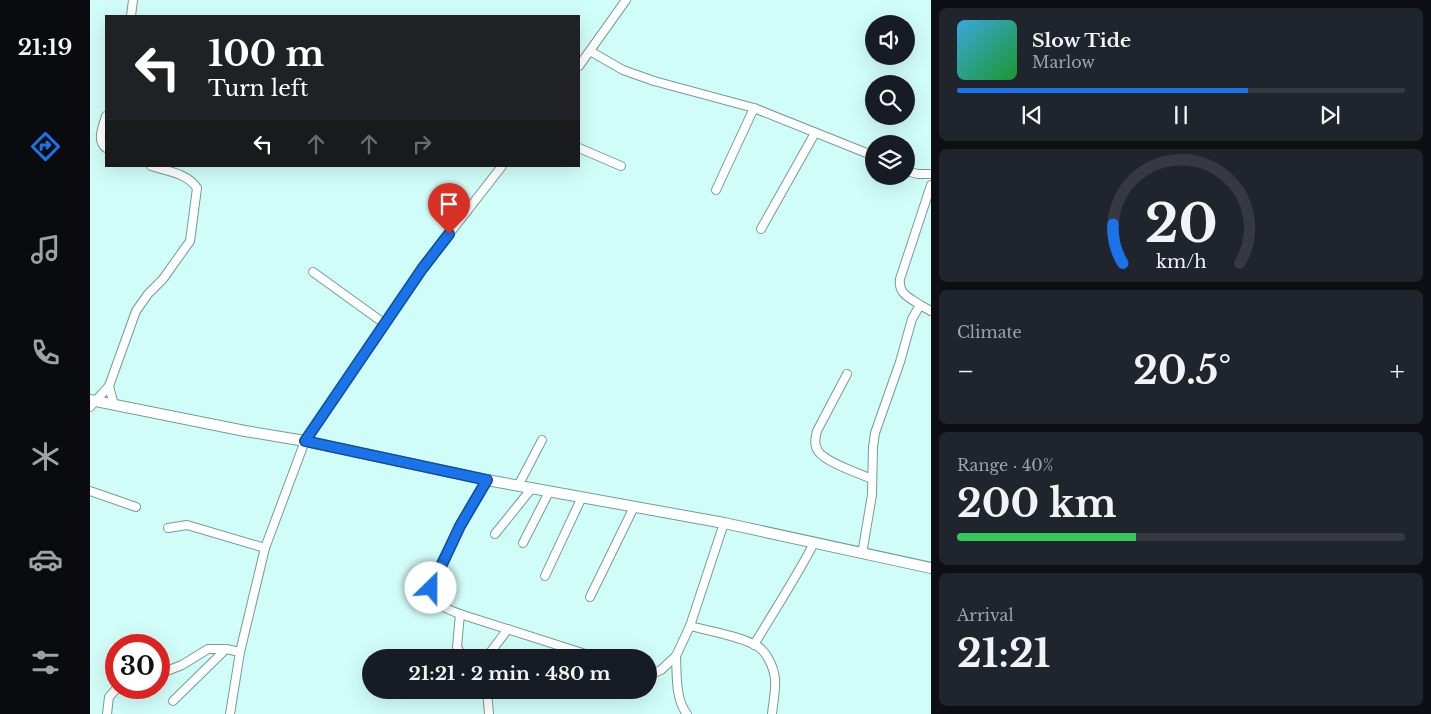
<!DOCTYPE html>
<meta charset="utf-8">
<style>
:root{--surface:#171b24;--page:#20242c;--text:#f1f3f6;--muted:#9ea1a6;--line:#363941;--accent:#1a73e8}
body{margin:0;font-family:"Libre Baskerville",serif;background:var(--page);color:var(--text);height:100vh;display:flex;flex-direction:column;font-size:19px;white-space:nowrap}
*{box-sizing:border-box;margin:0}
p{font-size:16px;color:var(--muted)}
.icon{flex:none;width:28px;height:28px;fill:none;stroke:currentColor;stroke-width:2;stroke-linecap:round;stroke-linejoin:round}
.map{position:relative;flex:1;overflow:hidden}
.sheet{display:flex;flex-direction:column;gap:8px;padding:8px;background:#0d0f14;width:500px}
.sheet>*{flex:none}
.top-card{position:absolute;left:15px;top:15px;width:475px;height:152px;border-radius:0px;box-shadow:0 5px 20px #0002;background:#202124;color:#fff;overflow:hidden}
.controls{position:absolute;left:775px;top:15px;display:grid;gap:10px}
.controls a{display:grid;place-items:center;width:50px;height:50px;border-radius:50%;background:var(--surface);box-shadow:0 5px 20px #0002;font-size:25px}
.speed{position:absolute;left:15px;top:634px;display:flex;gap:10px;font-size:25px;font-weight:700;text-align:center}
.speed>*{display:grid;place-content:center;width:65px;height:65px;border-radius:50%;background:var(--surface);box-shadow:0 5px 20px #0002;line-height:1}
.speed .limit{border:8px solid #d22;background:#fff;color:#111}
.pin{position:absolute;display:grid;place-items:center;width:42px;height:42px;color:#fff;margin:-51px -21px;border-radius:50% 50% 50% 0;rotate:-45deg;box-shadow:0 0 5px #0007}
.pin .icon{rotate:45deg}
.me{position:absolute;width:55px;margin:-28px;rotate:23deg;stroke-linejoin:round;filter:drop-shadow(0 0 4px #0008)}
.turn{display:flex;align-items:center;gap:18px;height:105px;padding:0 20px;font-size:22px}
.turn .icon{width:65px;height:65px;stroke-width:2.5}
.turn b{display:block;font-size:35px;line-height:42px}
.lanes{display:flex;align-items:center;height:48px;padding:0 20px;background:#0003;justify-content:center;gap:25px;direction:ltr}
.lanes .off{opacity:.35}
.big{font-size:38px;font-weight:700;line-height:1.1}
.sheet .widget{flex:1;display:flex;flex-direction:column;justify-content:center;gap:8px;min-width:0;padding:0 18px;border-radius:8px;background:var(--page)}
.sheet .dial{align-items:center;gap:0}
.dial svg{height:130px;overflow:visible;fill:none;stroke:var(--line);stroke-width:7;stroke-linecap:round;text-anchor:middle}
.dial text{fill:var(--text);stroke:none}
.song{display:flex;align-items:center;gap:15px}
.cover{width:60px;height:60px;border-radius:8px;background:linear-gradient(135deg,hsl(200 70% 55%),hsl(130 70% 35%))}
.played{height:5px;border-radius:2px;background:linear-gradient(90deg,var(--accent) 65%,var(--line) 65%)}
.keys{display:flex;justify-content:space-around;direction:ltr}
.heat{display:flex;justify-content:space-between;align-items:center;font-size:28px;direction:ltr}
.charge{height:8px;border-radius:4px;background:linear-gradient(90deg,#34c759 40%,var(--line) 0)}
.trip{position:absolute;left:272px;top:649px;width:295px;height:50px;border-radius:25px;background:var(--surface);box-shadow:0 5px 20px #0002;font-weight:700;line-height:50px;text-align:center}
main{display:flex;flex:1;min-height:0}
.tabs{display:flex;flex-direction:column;width:90px;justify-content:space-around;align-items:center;background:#090b0e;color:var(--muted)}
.tabs .icon{width:35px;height:35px}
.tabs .active{color:var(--accent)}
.tabs b{font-size:22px;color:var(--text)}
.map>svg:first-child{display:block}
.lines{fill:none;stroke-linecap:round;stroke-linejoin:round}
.minor-casing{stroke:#739c98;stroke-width:10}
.major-casing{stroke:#739c98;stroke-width:12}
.minor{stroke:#fff;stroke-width:8}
.major{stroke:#fff;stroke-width:10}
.route-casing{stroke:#114b97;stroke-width:12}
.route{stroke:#1a73e8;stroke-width:9}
</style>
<main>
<nav class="tabs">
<b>21:19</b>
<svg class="icon active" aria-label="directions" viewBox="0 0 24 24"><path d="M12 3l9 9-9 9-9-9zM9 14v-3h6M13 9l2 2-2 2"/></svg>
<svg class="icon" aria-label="music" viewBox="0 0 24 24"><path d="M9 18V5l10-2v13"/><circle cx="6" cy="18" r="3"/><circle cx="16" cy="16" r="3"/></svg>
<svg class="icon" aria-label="phone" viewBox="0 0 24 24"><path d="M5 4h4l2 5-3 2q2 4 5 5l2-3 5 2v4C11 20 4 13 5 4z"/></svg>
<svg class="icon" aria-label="climate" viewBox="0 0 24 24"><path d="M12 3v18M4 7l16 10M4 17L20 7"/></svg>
<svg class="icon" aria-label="car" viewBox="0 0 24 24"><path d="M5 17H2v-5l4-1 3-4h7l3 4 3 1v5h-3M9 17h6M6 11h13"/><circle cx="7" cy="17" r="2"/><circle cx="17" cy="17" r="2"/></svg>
<svg class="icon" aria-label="filters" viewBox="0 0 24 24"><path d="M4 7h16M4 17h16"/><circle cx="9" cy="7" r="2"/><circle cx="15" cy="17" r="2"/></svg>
</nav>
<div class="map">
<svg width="841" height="714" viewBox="0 0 841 714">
<rect width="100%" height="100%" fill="#d1fdf8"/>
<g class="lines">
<g class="minor-casing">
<g id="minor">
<path d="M41 16 43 0"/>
<path d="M500 51 533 70 564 81 664 108 784 156"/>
<path d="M489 66 536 0"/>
<path d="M16 116C13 127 6 140 16 148"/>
<path d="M489 148 531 166"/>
<path d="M816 171 828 174H841"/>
<path d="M626 190 664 108"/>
<path d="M671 229 725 133"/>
<path d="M223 272 295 324"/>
<path d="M830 305C819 297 808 294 810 279L841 185"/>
<path d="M757 374 727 431C725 439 724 445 728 451 736 463 769 473 782 479"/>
<path d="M19 386 24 405"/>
<path d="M0 407 19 386 46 311 58 294 73 279 100 241 107 188C97 173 77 171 61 166"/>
<path d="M397 480C387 498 340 576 341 591 343 604 359 610 370 614L508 658"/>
<path d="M428 486 452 440"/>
<path d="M0 491 46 507"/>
<path d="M78 528 97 525 175 548"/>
<path d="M405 534 442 488"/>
<path d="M433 543 459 492"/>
<path d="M772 554 782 495 783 447 785 433 810 362 822 319 830 305 841 311"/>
<path d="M455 576 492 497"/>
<path d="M500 597 544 507"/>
<path d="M370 614 367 647 373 658"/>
<path d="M600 626C619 631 650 636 667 646 677 652 684 668 685 679 686 690 683 703 682 714"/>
<path d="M664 645C684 611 706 578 724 543"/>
<path d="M586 656C587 674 585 699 597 714"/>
<path d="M396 658 418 629"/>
<path d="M559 673H564L571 670 586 656 600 626 634 523"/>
<path d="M69 674 92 665 118 649H136L150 652"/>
<path d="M397 690 399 714"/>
<path d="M83 701 136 649"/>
<path d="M17 714 19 697 27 688"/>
<path d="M140 714 150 652 175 548 215 441 332 269 412 166"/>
</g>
</g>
<g class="major-casing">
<path id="major" d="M0 400 155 431 215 441 397 480 634 523 841 568"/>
</g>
<use href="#minor" class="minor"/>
<use href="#major" class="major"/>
</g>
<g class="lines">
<g class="route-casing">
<path id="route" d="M341 588 370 526 397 480 215 441 332 269 359 234"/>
</g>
<use href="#route" class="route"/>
</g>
</svg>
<div class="controls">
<a><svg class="icon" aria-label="sound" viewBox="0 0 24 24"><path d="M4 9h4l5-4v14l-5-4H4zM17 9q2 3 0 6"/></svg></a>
<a><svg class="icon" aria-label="search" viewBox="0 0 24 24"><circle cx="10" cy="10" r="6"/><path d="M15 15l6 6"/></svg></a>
<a><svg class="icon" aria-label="layers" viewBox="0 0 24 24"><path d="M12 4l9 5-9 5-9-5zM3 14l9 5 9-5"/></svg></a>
</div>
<div class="speed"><div class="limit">30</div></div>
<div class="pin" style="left:359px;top:234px;background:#d93025"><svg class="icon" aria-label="arrive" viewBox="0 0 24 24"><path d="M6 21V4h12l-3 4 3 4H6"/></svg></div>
<svg class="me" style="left:341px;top:588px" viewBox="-20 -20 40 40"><circle r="19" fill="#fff"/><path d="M0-13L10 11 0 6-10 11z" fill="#1a73e8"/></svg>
<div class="trip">21:21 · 2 min · 480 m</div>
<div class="top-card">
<div class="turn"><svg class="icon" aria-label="left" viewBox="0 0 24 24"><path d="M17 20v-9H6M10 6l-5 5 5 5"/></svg><div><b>100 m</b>Turn left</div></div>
<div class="lanes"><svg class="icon" aria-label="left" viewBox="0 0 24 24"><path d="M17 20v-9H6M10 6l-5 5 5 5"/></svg><svg class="icon off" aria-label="ahead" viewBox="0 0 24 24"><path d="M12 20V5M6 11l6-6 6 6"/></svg><svg class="icon off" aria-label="ahead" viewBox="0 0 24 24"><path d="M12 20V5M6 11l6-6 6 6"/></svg><svg class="icon off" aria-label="right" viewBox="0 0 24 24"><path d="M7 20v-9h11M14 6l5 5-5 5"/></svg></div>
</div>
</div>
<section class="sheet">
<div class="widget">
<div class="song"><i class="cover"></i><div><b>Slow Tide</b><p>Marlow</p></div></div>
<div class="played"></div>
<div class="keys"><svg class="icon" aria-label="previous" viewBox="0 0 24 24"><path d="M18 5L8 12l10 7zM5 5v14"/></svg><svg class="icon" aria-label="pause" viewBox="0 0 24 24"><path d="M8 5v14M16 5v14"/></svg><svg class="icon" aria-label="next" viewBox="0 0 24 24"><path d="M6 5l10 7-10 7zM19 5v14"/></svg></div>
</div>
<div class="widget dial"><svg viewBox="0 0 100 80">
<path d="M14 69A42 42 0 1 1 86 69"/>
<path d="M14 69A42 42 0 0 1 8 45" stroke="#1a73e8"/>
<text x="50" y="56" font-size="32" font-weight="700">20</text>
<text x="50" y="72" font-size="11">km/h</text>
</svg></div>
<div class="widget"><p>Climate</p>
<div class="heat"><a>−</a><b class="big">20.5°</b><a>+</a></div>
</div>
<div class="widget"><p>Range · 40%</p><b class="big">200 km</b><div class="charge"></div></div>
<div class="widget"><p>Arrival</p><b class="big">21:21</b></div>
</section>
</main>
